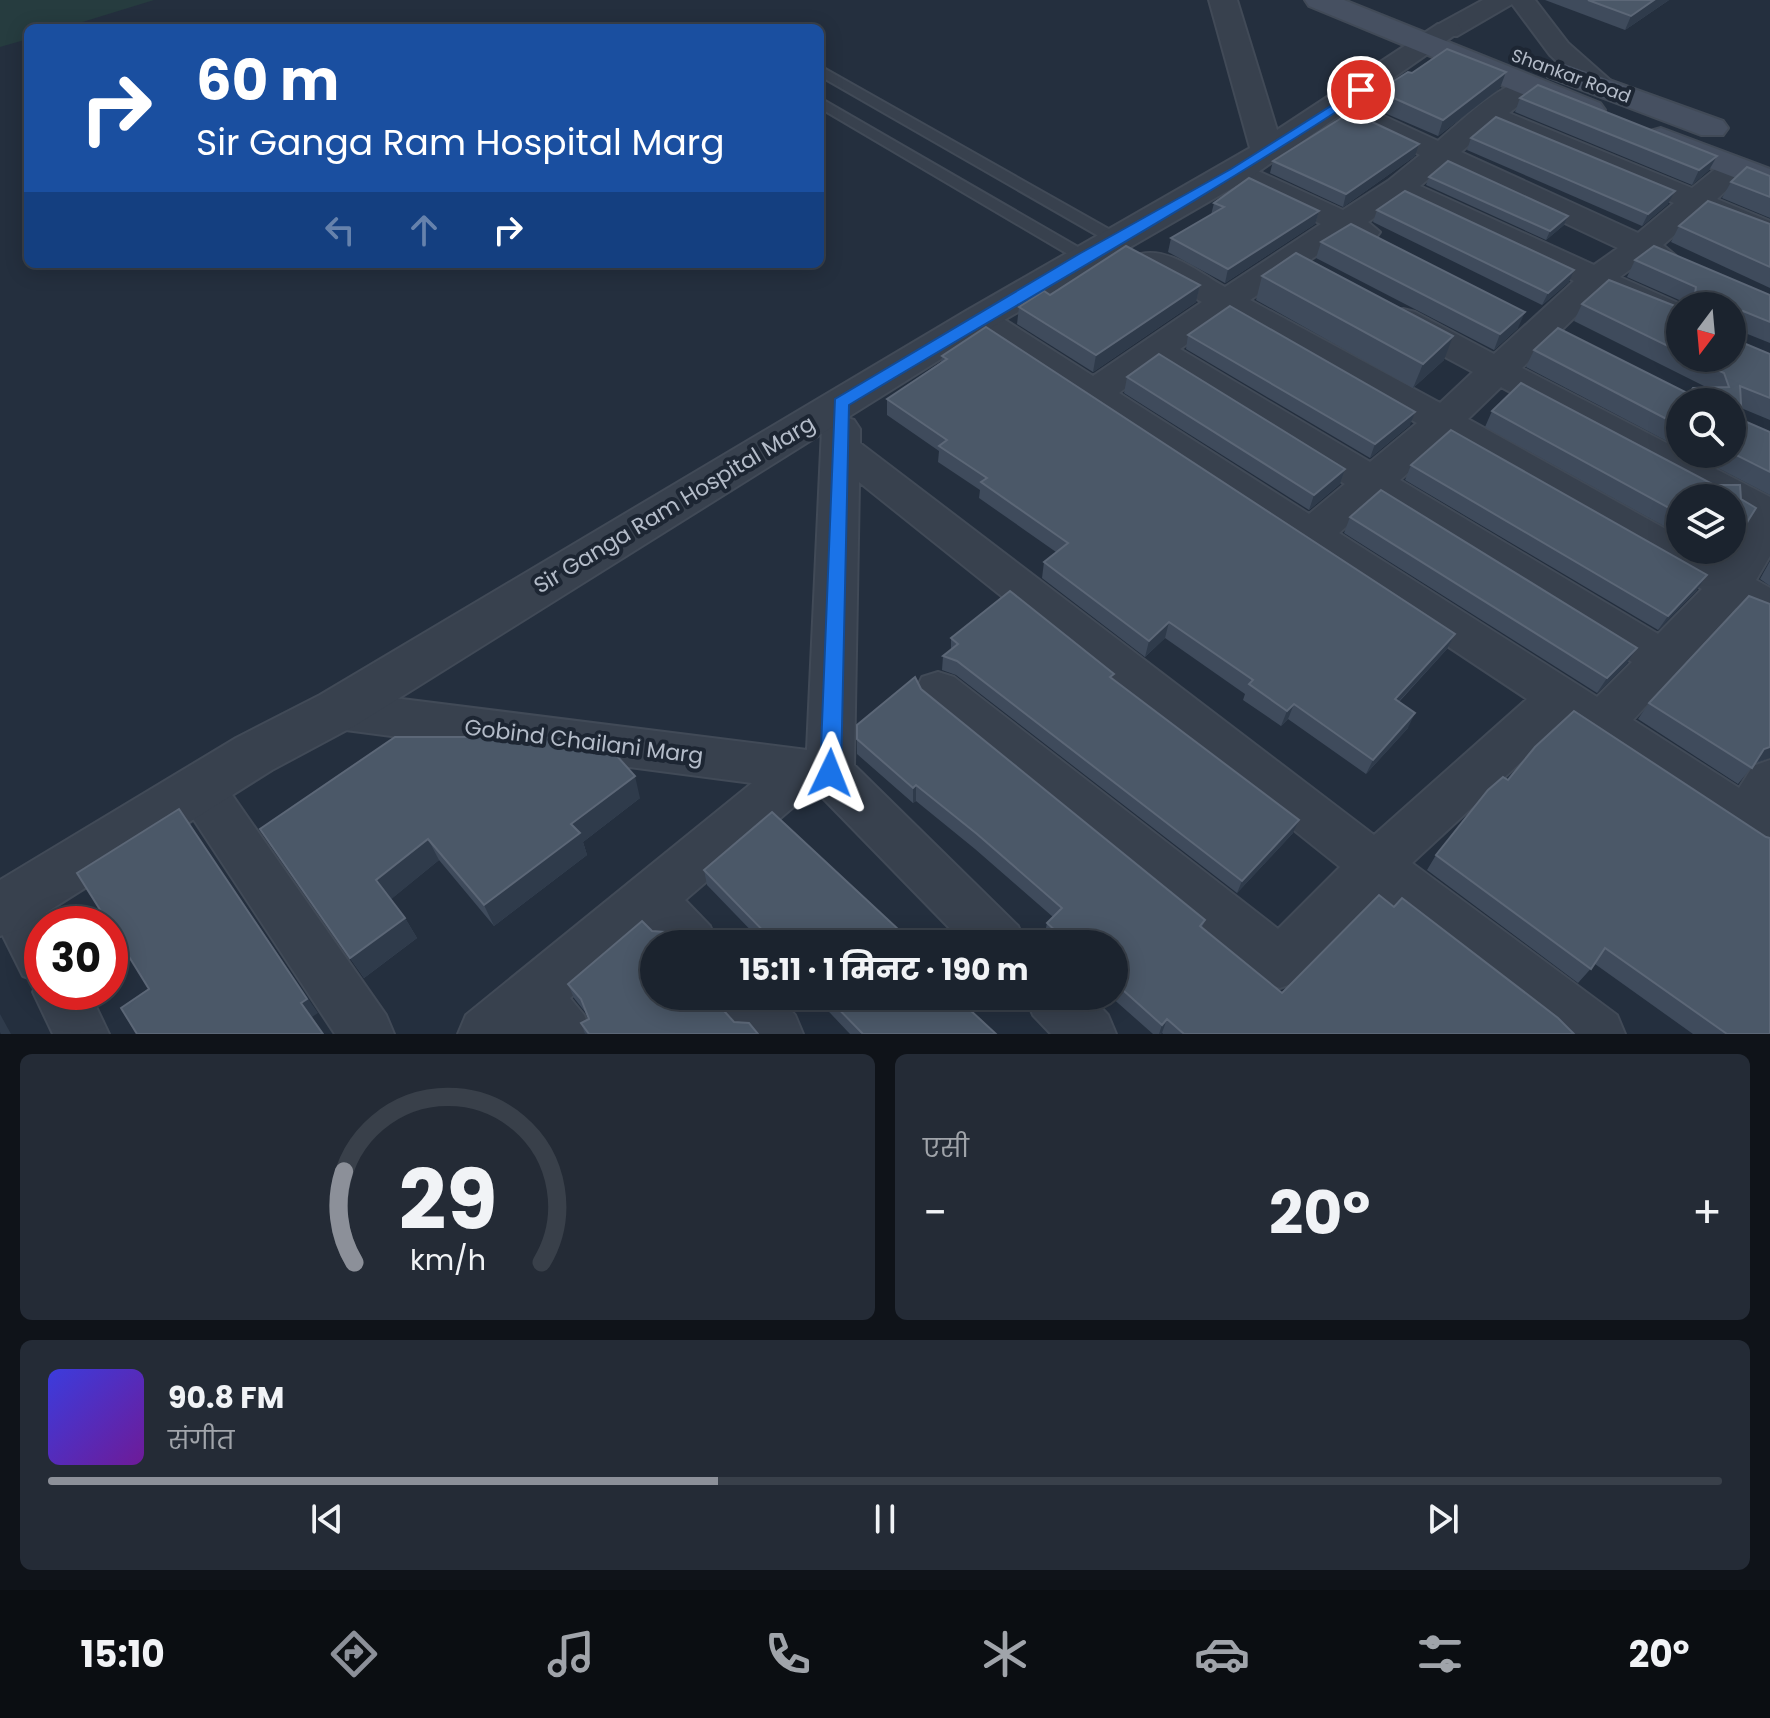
<!DOCTYPE html>
<html lang="hi">
<meta charset="utf-8">
<style>
:root{--surface:#1b232e;--page:#242b36;--text:#f1f3f6;--muted:#a0a4aa;--line:#39404a;--accent:#8c9099}
body{margin:0;font-family:Poppins,"Noto Sans Devanagari",sans-serif;background:var(--page);color:var(--text);height:100vh;display:flex;flex-direction:column;font-size:30px;white-space:nowrap}
*{box-sizing:border-box;margin:0}
p{font-size:26px;color:var(--muted)}
.icon{flex:none;width:44px;height:44px;fill:none;stroke:currentColor;stroke-width:2;stroke-linecap:round;stroke-linejoin:round}
.map{position:relative;height:1034px;overflow:hidden}
.details{display:flex;flex-direction:column;gap:20px;padding:20px;background:#0f1319;flex:1}
.details>*{flex:none}
.top-card{position:absolute;left:24px;top:24px;width:800px;height:244px;border-radius:12px;box-shadow:0 4px 20px #0003,0 0 0 2px var(--line);background:#1a4fa0;color:#fff;overflow:hidden}
.needle{width:52px;rotate:196deg}
.buttons{position:absolute;left:1666px;top:292px;display:grid;gap:16px}
.buttons a{display:grid;place-items:center;width:80px;height:80px;border-radius:50%;background:var(--surface);box-shadow:0 4px 20px #0003,0 0 0 2px var(--line);font-size:40px}
.speed{position:absolute;left:24px;top:906px;display:flex;gap:16px;font-size:40px;font-weight:700;text-align:center}
.speed>*{display:grid;place-content:center;width:104px;height:104px;border-radius:50%;background:var(--surface);box-shadow:0 4px 20px #0003,0 0 0 2px var(--line);line-height:1}
.speed .limit{border:12px solid #d22;background:#fff;color:#111}
.pin{position:absolute;display:grid;place-items:center;width:68px;height:68px;color:#fff;margin:-34px;border:4px solid #fff;border-radius:50%;box-shadow:0 2px 8px #0007}
.me{position:absolute;width:88px;margin:-44px;rotate:2deg;stroke-linejoin:round;filter:drop-shadow(0 0 6px #0008)}
.turn{display:flex;align-items:center;gap:28px;height:168px;padding:0 40px;font-size:36px}
.turn .icon{width:104px;height:104px;stroke-width:2.5}
.turn b{display:block;font-size:56px;line-height:68px}
.lanes{display:flex;align-items:center;height:76px;padding:0 40px;background:#0003;justify-content:center;gap:40px;direction:ltr}
.lanes .off{opacity:.35}
.big{font-size:60px;font-weight:700;line-height:1.1}
.details .tile{flex:1;display:flex;flex-direction:column;justify-content:center;gap:12px;min-width:0;padding:0 28px;border-radius:12px;background:var(--page)}
.details .dial{align-items:center;gap:0}
.dial svg{height:208px;overflow:visible;fill:none;stroke:var(--line);stroke-width:7;stroke-linecap:round;text-anchor:middle}
.dial text{fill:var(--text);stroke:none}
.song{display:flex;align-items:center;gap:24px}
.cover{width:96px;height:96px;border-radius:12px;background:linear-gradient(135deg,hsl(240 70% 55%),hsl(280 70% 35%))}
.played{height:8px;border-radius:4px;background:linear-gradient(90deg,var(--accent) 40%,var(--line) 40%)}
.keys{display:flex;justify-content:space-around;direction:ltr}
.heat{display:flex;justify-content:space-between;align-items:center;font-size:44px;direction:ltr}
.details .tiles{flex:1;display:grid;gap:20px;grid-template-columns:1fr 1fr}
.tile:last-child{grid-column:span 2}
.trip{position:absolute;left:640px;top:930px;width:488px;height:80px;border-radius:40px;background:var(--surface);box-shadow:0 4px 20px #0003,0 0 0 2px var(--line);font-weight:700;line-height:80px;text-align:center}
.tab-bar{display:flex;height:128px;justify-content:space-around;align-items:center;background:#0b0e12;color:var(--muted)}
.tab-bar .icon{width:56px;height:56px}
.tab-bar .selected{color:var(--accent)}
.tab-bar b{font-size:36px;color:var(--text)}
.map>svg:first-child{display:block}
.green{fill:#263c3f}
.lines{fill:none;stroke-linecap:round;stroke-linejoin:round}
.service-casing{stroke:#414a57;stroke-width:4}
.minor-casing{stroke:#414a57;stroke-width:4}
.tertiary-casing{stroke:#414a57;stroke-width:4}
.secondary-casing{stroke:#414a57;stroke-width:4}
.service{fill:#38414e;fill-rule:evenodd}
.minor{fill:#38414e;fill-rule:evenodd}
.tertiary{fill:#38414e;fill-rule:evenodd}
.secondary{fill:#465061;fill-rule:evenodd}
.wall{fill:#3f4b5c}
.shaded-wall{fill:#2f3b4b}
.building{fill:#4b5868;stroke:#5c6777;stroke-width:2}
.route{fill:#1a73e8;stroke:#114b97;stroke-width:2}
.labels{text-anchor:middle;stroke-width:8;stroke-linejoin:round;paint-order:stroke}
.far-street-label{font-size:18px;fill:#b4bcc9;stroke:#1d2633}
.street-label{font-size:22px;fill:#b4bcc9;stroke:#1d2633}
</style>
<div class="map">
<svg width="1770" height="1034" viewBox="0 0 1770 1034">
<rect width="100%" height="100%" fill="#242f3e"/>
<path class="green" d="M0 0H154L63 28H28V39L0 47Z"/>
<g class="lines">
<g class="service-casing">
<g id="service">
<path d="M820 66 1121 236 1123 239 1115 244 1109 242 820 76Z"/>
<path d="M820 98 1090 254 1092 257 1084 262 1078 260 820 108Z"/>
</g>
</g>
<g class="minor-casing">
<g id="minor">
<path d="M1483 0H1535L1568 43 1611 81 1615 87 1611 93H1591L1550 55 1512 4 1457 36H1439L1435 30 1439 24Z"/>
<path d="M1530 78 1540 80 1544 86 1509 113 1692 188 1724 162H1746L1750 168 1717 199 1770 221V242L1699 214 1663 245 1676 256 1672 263 1660 266 1643 260 1620 277 1685 306H1680V328L1600 293 1522 368 1680 450V454H1687L1770 497V556L1756 580 1770 588V625L1736 608 1633 720 1739 788 1753 766 1770 760V856L1753 850 1563 723 1412 863 1617 1015 1625 1034H1554L1378 897 1299 981 1280 988 1261 981 922 703 916 690 922 677 938 672 954 677 1278 929 1340 867 859 482 854 765 1018 926 1026 944H965L817 792 812 791 685 900 710 926 718 944H658L647 932 570 998 584 1015 592 1034H458L466 1015 752 783 338 729 322 723 315 710 322 697 338 691 807 750 822 429 828 420 841 416 854 420 860 429V443L1374 835 1527 699 967 327 962 319 967 311 979 308 991 311 1093 376 1202 302 1141 268 1137 261 1141 254C1169 247 1201 274 1225 287L1321 224 1225 178 1221 172 1225 166H1247L1343 210 1388 181 1420 155 1329 112 1325 106 1329 100H1349L1438 141C1464 119 1496 86 1530 78ZM1491 126 1674 203 1638 233 1461 152ZM1444 166 1618 248 1594 265 1420 186ZM1401 200 1574 281 1494 354 1415 312 1403 309 1391 312 1386 320 1391 328 1473 372 1440 403 1250 300 1346 236 1364 242 1375 239 1380 232 1368 222ZM1227 316 1417 423 1370 462 1180 349ZM1156 366 1345 484 1309 514 1119 393ZM1501 387 1705 498H1732V512L1749 522 1724 562 1702 550H1680V537L1468 419ZM1446 439 1702 589 1658 634 1400 480ZM1375 502 1632 662 1597 697 1339 533Z"/>
<path d="M199 766 216 772 386 1015 394 1034H335L182 802 175 787 182 772Z"/>
<path d="M13 879 31 886 52 924H42V992H89L109 1034H53L33 992 38 981 23 976 0 930V884Z"/>
<path d="M714 996H778L795 1015 803 1034H739L722 1015Z"/>
<path d="M1025 996H1090L1108 1015 1116 1034H1051L1033 1015Z"/>
</g>
</g>
<g class="tertiary-casing">
<path id="tertiary" d="M1209 0H1237L1277 130 1438 24H1458L1462 30 1248 179 992 327 356 725 272 770 20 929 0 936V880L236 738 320 695 966 311 1250 148Z"/>
</g>
<g class="secondary-casing">
<g id="secondary">
<path d="M1305 0H1344L1600 103 1605 110 1600 117H1578L1309 6Z"/>
<path d="M1559 62 1723 121 1728 128 1723 135H1701L1548 77 1544 71 1548 65Z"/>
<path d="M1661 128 1770 169V191L1650 145 1645 138 1650 131Z"/>
</g>
</g>
<use href="#service" class="service"/>
<use href="#minor" class="minor"/>
<use href="#tertiary" class="tertiary"/>
<use href="#secondary" class="secondary"/>
</g>
<g class="wall">
<path d="M1545 0H1669L1625 30Z"/>
<path d="M1412 73 1500 88 1438 136 1373 108 1378 91Z"/>
<path d="M1520 98 1717 156 1709 170 1692 185 1515 112Z"/>
<path d="M1471 138 1668 204 1642 226 1467 150Z"/>
<path d="M1415 156 1343 207 1270 173 1273 161Z"/>
<path d="M1770 176V218L1722 198 1731 182Z"/>
<path d="M1429 177 1568 216 1564 225 1546 240 1426 185Z"/>
<path d="M1214 203 1319 211 1315 224 1225 283 1168 252 1171 238 1211 215Z"/>
<path d="M1377 210 1569 282 1542 305 1373 222Z"/>
<path d="M1770 224V288L1671 242 1679 226Z"/>
<path d="M1321 242 1518 328 1494 350 1316 258Z"/>
<path d="M1635 260 1770 295V343L1740 331 1741 342 1770 354V420L1741 408 1742 420 1770 432V495L1691 454H1732V402H1680V448L1526 367 1534 350 1689 394 1708 388 1574 321 1582 304 1680 308V358H1732V306H1686V303L1627 277Z"/>
<path d="M1262 276 1444 360 1413 388 1256 300Z"/>
<path d="M1200 285 1196 302 1093 372 1017 324 1019 307 1050 295Z"/>
<path d="M1188 335 1410 425 1370 458 1186 349Z"/>
<path d="M942 356 1455 634 1447 649 1399 702 1408 728 1366 774 1288 719 1281 726 1243 700 1245 694 1165 638 1145 657 1042 578 1044 562 1056 552 979 498 980 490 938 462 939 451 887 415V399L941 362Z"/>
<path d="M1127 377 1345 469 1340 484 1309 510 1124 393Z"/>
<path d="M1492 411 1741 499 1756 508 1732 545V498H1680V535L1485 427Z"/>
<path d="M1411 465 1697 590 1658 630 1405 480Z"/>
<path d="M1350 517 1637 648 1627 663 1597 693 1344 533Z"/>
<path d="M1707 550H1729L1723 558Z"/>
<path d="M1770 561V586L1760 579Z"/>
<path d="M1770 604V758L1755 763 1738 784 1638 719 1649 703Z"/>
<path d="M951 638 1113 679 1293 833 1237 893 956 675 942 670 943 656 951 650Z"/>
<path d="M921 689 1205 920 1202 928 1282 993 1570 1031 1574 1034H1163L1162 1033 1161 1034H1153L1110 996H1114V944H1051L1044 938 1047 923 1053 917 975 849 916 801 913 803 857 754V739Z"/>
<path d="M1508 780 1766 837 1770 1034H1693L1595 964 1578 983 1427 870 1436 855Z"/>
<path d="M640 798 583 842 587 855 494 926 439 860 391 899 405 918 417 938 364 978 260 829Z"/>
<path d="M704 870 913 943V944H764L707 885Z"/>
<path d="M568 984 716 1002 734 1022 758 1034H585L581 1023 589 1019 586 1013 574 998Z"/>
<path d="M814 996H955L996 1034H850Z"/>
</g>
<g class="shaded-wall">
<path d="M1654 0H1669L1625 30 1631 16Z"/>
<path d="M1506 72 1500 88 1438 136 1443 120Z"/>
<path d="M1419 144 1415 156 1343 207 1346 194Z"/>
<path d="M1717 156 1709 170 1692 185 1699 170Z"/>
<path d="M1675 191 1668 204 1642 226 1648 214Z"/>
<path d="M1319 211 1315 224 1225 283 1228 269Z"/>
<path d="M1568 216 1564 225 1546 240 1550 231Z"/>
<path d="M1574 270 1569 282 1542 305 1548 293Z"/>
<path d="M1200 285 1196 302 1093 372 1096 355Z"/>
<path d="M1525 312 1518 328 1494 350 1500 334Z"/>
<path d="M1453 336 1444 360 1413 388 1423 364Z"/>
<path d="M1415 412 1410 425 1370 458 1375 444Z"/>
<path d="M1345 469 1340 484 1309 510 1314 495Z"/>
<path d="M1707 575 1697 590 1658 630 1668 616Z"/>
<path d="M1169 622 1165 638 1145 657 1149 641Z"/>
<path d="M1455 634 1447 649 1387 714 1395 699Z"/>
<path d="M1637 648 1627 663 1597 693 1607 678Z"/>
<path d="M1294 704 1288 719 1281 726 1287 711Z"/>
<path d="M1415 713 1408 728 1366 774 1373 760Z"/>
<path d="M1770 747V758L1750 764 1764 749Z"/>
<path d="M635 776 640 798 583 842 587 855 494 926 484 905 571 824Z"/>
<path d="M916 785V801L913 803V788Z"/>
<path d="M179 809 318 1013 312 1017 324 1034 301 1003Z"/>
<path d="M1299 820 1293 833 1237 893 1242 881Z"/>
<path d="M428 839 439 860 389 901 376 880Z"/>
<path d="M405 918 417 938 364 978 350 958Z"/>
<path d="M0 1014 11 1034H1L0 1032Z"/>
<path d="M1167 1019 1162 1033 1159 1034 1162 1025Z"/>
</g>
<g class="building">
<path d="M1588 0H1654L1631 16Z"/>
<path d="M1447 49 1506 72 1443 120 1378 91 1408 72 1412 73Z"/>
<path d="M1538 85 1717 156 1699 170 1520 98Z"/>
<path d="M1351 112 1419 144 1346 194 1273 161Z"/>
<path d="M1496 117 1675 191 1648 214 1471 138Z"/>
<path d="M1448 161 1568 216 1550 231 1429 177Z"/>
<path d="M1747 167 1770 176V197L1731 182Z"/>
<path d="M1249 178 1319 211 1228 269 1171 238 1224 207 1214 203Z"/>
<path d="M1405 191 1574 270 1548 293 1377 210Z"/>
<path d="M1708 201 1770 224V267L1679 226Z"/>
<path d="M1351 224 1525 312 1500 334 1321 242Z"/>
<path d="M1126 246 1200 285 1096 355 1019 307 1044 291 1050 295Z"/>
<path d="M1654 246 1770 295V322L1743 311 1739 314 1741 342 1770 354V398L1740 386 1742 420 1770 432V472L1732 453V402H1680V426L1534 350 1558 328 1689 394 1693 388 1729 387 1724 373 1692 358H1732V306H1693L1696 287 1635 260Z"/>
<path d="M1296 253 1453 336 1423 364 1262 276Z"/>
<path d="M1609 280 1680 308V352L1582 304Z"/>
<path d="M1230 306 1415 412 1375 444 1188 335Z"/>
<path d="M986 327 1455 634 1395 699 1415 713 1373 760 1294 704 1287 711 1249 684 1253 680 1169 622 1149 641 1044 562 1068 543 981 482 987 478 939 446 947 440 887 399 947 359 942 356Z"/>
<path d="M1159 354 1345 469 1314 495 1127 377Z"/>
<path d="M1521 383 1714 485H1740L1741 499 1756 508 1734 543 1732 542V498H1680V514L1492 411Z"/>
<path d="M1451 430 1707 575 1668 616 1411 465Z"/>
<path d="M1381 490 1637 648 1607 678 1350 517Z"/>
<path d="M1010 591 1114 674 1110 677 1299 820 1242 881 957 661 943 656 958 644 951 638Z"/>
<path d="M1749 596 1770 604V747L1764 749 1752 768 1649 703Z"/>
<path d="M915 677 921 689 1205 920 1200 926 1282 993 1379 895 1394 907 1402 898 1558 1018 1574 1034H1184L1167 1019 1162 1025 1114 982V944H1070L1047 923 1062 908 977 834 916 785 913 788 857 739V725Z"/>
<path d="M1574 711 1766 837 1770 838V1034H1727L1605 948 1591 969 1436 855 1488 790 1503 777 1508 780 1535 747Z"/>
<path d="M395 737H543L607 745 635 776 571 824 580 833 484 905 428 839 376 880 405 918 350 958 260 829Z"/>
<path d="M179 809 307 999 301 1003 323 1034H137L121 1008 149 989 110 926V924H109L77 873Z"/>
<path d="M772 812 913 943 912 944H776L704 870Z"/>
<path d="M642 921 652 931 665 932 676 944H654V996H714L716 1002 734 1022 749 1023 758 1034H589L581 1023 589 1019 581 999 568 984Z"/>
<path d="M826 996H955L996 1034H863Z"/>
</g>
<path class="route" d="M1361 87 1367 90 1365 93C1197 204 1021 301 849 405L841 773 838 779H823L820 773 835 399 1079 254 1231 169Z"/>
<g class="labels">
<g class="far-street-label">
<text transform="translate(1571 76) rotate(20)" y="6">Shankar Road</text>
</g>
<g class="street-label">
<text transform="translate(674 504) rotate(-31)" y="8">Sir Ganga Ram Hospital Marg</text>
<text transform="translate(584 741) rotate(7)" y="8">Gobind Chailani Marg</text>
</g>
</g>
</svg>
<div class="buttons">
<a><svg class="needle" viewBox="-14 -14 28 28"><path d="M0-13l5 13h-10z" fill="#e53935"/><path d="M0 13l5-13h-10z" fill="#a0a4aa"/></svg></a>
<a><svg class="icon" aria-label="search" viewBox="0 0 24 24"><circle cx="10" cy="10" r="6"/><path d="M15 15l6 6"/></svg></a>
<a><svg class="icon" aria-label="layers" viewBox="0 0 24 24"><path d="M12 4l9 5-9 5-9-5zM3 14l9 5 9-5"/></svg></a>
</div>
<div class="speed"><div class="limit">30</div></div>
<div class="pin" style="left:1361px;top:90px;background:#d93025"><svg class="icon" aria-label="arrive" viewBox="0 0 24 24"><path d="M6 21V4h12l-3 4 3 4H6"/></svg></div>
<svg class="me" style="left:830px;top:773px" viewBox="-20 -20 40 40"><path d="M0-17L14 15 0 8-14 15z" fill="#1a73e8" stroke="#fff" stroke-width="4"/></svg>
<div class="trip">15:11 · 1 मिनट · 190 m</div>
<div class="top-card">
<div class="turn"><svg class="icon" aria-label="right" viewBox="0 0 24 24"><path d="M7 20v-9h11M14 6l5 5-5 5"/></svg><div><b>60 m</b>Sir Ganga Ram Hospital Marg</div></div>
<div class="lanes"><svg class="icon off" aria-label="left" viewBox="0 0 24 24"><path d="M17 20v-9H6M10 6l-5 5 5 5"/></svg><svg class="icon off" aria-label="ahead" viewBox="0 0 24 24"><path d="M12 20V5M6 11l6-6 6 6"/></svg><svg class="icon" aria-label="right" viewBox="0 0 24 24"><path d="M7 20v-9h11M14 6l5 5-5 5"/></svg></div>
</div>
</div>
<section class="details">
<div class="tiles">
<div class="tile dial"><svg viewBox="0 0 100 80">
<path d="M14 69A42 42 0 1 1 86 69"/>
<path d="M14 69A42 42 0 0 1 10 34" stroke="#8c9099"/>
<text x="50" y="56" font-size="32" font-weight="700">29</text>
<text x="50" y="72" font-size="11">km/h</text>
</svg></div>
<div class="tile"><p>एसी</p>
<div class="heat"><a>−</a><b class="big">20°</b><a>+</a></div>
</div>
<div class="tile">
<div class="song"><i class="cover"></i><div><b>90.8 FM</b><p>संगीत</p></div></div>
<div class="played"></div>
<div class="keys"><svg class="icon" aria-label="previous" viewBox="0 0 24 24"><path d="M18 5L8 12l10 7zM5 5v14"/></svg><svg class="icon" aria-label="pause" viewBox="0 0 24 24"><path d="M8 5v14M16 5v14"/></svg><svg class="icon" aria-label="next" viewBox="0 0 24 24"><path d="M6 5l10 7-10 7zM19 5v14"/></svg></div>
</div>
</div>
</section>
<nav class="tab-bar">
<b>15:10</b>
<svg class="icon selected" aria-label="directions" viewBox="0 0 24 24"><path d="M12 3l9 9-9 9-9-9zM9 14v-3h6M13 9l2 2-2 2"/></svg>
<svg class="icon" aria-label="music" viewBox="0 0 24 24"><path d="M9 18V5l10-2v13"/><circle cx="6" cy="18" r="3"/><circle cx="16" cy="16" r="3"/></svg>
<svg class="icon" aria-label="phone" viewBox="0 0 24 24"><path d="M5 4h4l2 5-3 2q2 4 5 5l2-3 5 2v4C11 20 4 13 5 4z"/></svg>
<svg class="icon" aria-label="climate" viewBox="0 0 24 24"><path d="M12 3v18M4 7l16 10M4 17L20 7"/></svg>
<svg class="icon" aria-label="car" viewBox="0 0 24 24"><path d="M5 17H2v-5l4-1 3-4h7l3 4 3 1v5h-3M9 17h6M6 11h13"/><circle cx="7" cy="17" r="2"/><circle cx="17" cy="17" r="2"/></svg>
<svg class="icon" aria-label="filters" viewBox="0 0 24 24"><path d="M4 7h16M4 17h16"/><circle cx="9" cy="7" r="2"/><circle cx="15" cy="17" r="2"/></svg>
<b>20°</b>
</nav>
